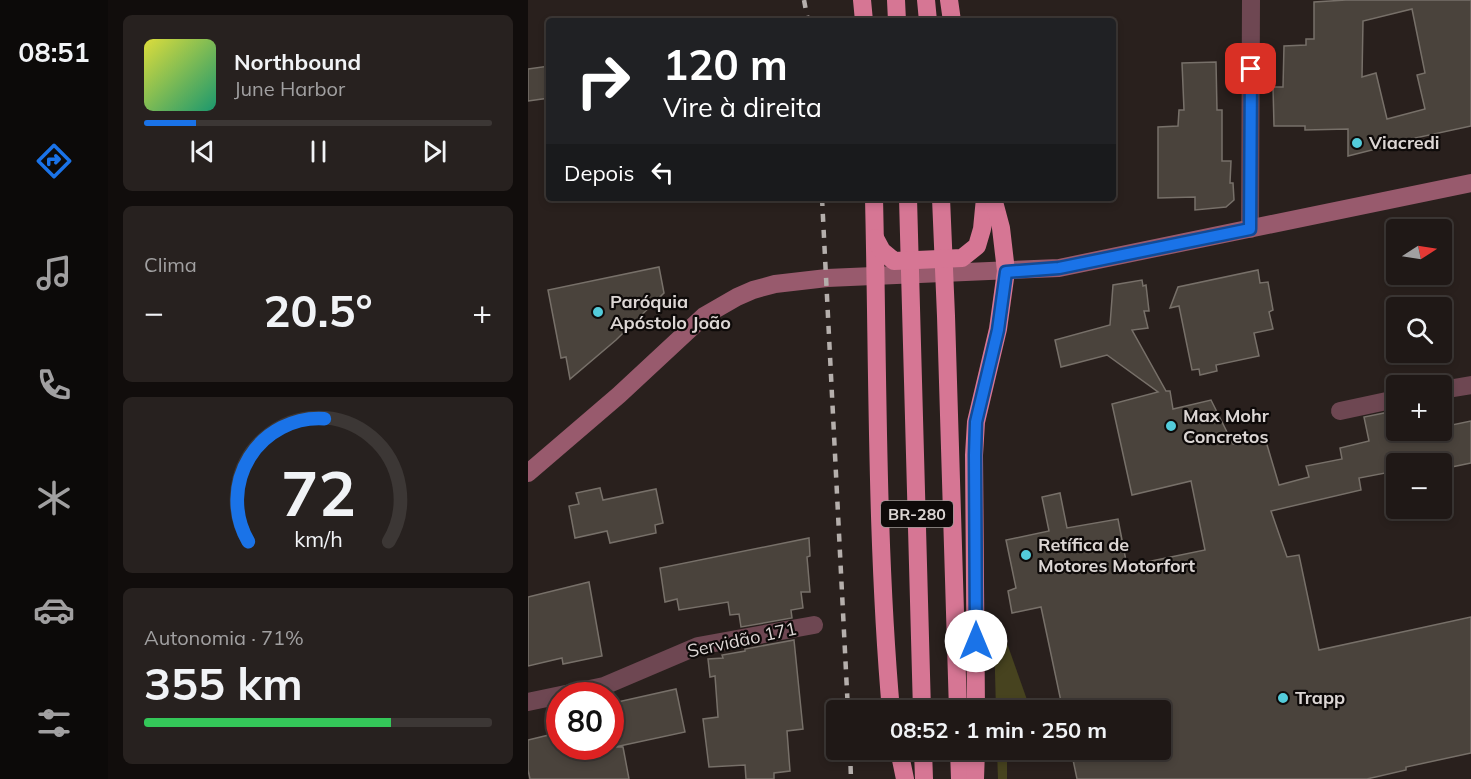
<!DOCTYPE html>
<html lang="pt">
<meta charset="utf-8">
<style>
:root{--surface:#1f1816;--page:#27211f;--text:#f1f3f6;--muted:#a1a0a1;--line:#3c3735;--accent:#1a73e8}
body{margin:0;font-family:Mulish,sans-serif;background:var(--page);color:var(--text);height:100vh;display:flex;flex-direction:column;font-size:22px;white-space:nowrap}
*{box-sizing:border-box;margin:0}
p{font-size:20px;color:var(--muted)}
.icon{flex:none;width:33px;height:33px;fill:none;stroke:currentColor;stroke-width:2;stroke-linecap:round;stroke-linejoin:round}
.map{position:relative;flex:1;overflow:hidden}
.panel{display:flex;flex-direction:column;gap:15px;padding:15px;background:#110d0c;width:420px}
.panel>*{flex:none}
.top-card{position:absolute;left:18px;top:18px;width:570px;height:183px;border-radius:6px;box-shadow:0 3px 9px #0003,0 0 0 2px var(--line);background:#202124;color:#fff;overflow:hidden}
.needle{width:39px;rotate:78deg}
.tools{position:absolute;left:858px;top:219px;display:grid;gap:12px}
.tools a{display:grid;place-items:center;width:66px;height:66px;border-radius:6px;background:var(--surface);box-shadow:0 3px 9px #0003,0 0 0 2px var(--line);font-size:30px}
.speed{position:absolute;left:18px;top:682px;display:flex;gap:12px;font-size:30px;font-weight:700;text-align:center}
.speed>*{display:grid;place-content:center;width:78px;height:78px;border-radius:50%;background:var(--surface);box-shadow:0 3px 9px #0003,0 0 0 2px var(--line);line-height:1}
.speed .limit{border:9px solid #d22;background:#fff;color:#111}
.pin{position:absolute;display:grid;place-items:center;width:51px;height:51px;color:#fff;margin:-26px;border-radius:12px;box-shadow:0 3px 9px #0006}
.me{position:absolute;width:66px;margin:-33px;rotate:0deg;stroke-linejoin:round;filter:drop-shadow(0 0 4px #0008)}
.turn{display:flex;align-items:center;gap:21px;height:126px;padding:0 18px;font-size:27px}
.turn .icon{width:78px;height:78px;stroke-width:2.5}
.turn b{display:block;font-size:42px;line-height:51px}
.then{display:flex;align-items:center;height:57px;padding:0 18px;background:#0003;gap:12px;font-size:22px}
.big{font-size:45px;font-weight:700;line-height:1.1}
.panel .widget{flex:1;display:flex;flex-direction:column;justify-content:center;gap:9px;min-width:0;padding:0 21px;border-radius:9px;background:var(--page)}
.panel .dial{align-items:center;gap:0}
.dial svg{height:156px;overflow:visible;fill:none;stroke:var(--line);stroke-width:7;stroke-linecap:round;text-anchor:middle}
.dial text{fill:var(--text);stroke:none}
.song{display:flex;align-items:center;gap:18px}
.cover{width:72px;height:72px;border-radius:9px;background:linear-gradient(135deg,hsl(60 70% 55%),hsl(160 70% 35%))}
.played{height:6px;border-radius:3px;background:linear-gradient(90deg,var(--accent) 15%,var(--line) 15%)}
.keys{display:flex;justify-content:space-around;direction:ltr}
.heat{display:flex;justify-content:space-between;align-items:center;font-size:33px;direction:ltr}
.charge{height:9px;border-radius:4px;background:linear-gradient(90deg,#34c759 71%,var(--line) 0)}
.trip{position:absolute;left:298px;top:700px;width:345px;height:60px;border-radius:6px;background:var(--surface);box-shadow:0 3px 9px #0003,0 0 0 2px var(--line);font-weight:700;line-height:60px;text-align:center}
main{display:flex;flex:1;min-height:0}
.dock{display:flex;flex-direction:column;width:108px;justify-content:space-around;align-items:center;background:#0c0a09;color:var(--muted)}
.dock .icon{width:42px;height:42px}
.dock .active{color:var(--accent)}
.dock b{font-size:27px;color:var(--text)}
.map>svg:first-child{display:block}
.green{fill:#47431f}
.building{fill:#4a433c;stroke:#777069;stroke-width:1.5;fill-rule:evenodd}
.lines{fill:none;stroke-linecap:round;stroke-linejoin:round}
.street{stroke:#6e4752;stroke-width:18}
.secondary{stroke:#985a6d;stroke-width:18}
.highway{stroke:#d67694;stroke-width:18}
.rail{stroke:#b5afac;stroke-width:4.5;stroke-dasharray:8 8;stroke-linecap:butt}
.route-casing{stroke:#114b97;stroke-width:15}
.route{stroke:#1a73e8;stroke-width:10}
.poi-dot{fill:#53cbda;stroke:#0e0a09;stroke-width:2}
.labels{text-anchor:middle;stroke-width:4.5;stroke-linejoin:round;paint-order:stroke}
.shield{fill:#0e0a09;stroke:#9e9997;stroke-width:1.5}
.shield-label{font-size:16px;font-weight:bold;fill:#dcd6d4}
.poi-label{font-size:18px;font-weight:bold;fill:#dcd6d4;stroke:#0e0a09;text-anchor:start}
.street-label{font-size:18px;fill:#dcd6d4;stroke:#0e0a09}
</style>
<main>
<nav class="dock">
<b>08:51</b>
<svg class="icon active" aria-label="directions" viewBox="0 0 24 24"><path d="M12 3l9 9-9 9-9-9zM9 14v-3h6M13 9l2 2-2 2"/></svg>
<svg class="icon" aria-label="music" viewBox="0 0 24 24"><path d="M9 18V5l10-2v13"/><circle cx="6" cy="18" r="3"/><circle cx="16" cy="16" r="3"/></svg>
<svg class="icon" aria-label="phone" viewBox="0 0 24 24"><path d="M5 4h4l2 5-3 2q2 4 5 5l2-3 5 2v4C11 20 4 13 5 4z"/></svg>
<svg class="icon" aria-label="climate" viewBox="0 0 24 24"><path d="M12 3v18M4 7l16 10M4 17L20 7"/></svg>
<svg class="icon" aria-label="car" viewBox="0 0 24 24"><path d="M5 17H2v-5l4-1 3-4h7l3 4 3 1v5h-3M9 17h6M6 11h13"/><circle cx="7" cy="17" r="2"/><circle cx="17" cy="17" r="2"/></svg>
<svg class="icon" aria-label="filters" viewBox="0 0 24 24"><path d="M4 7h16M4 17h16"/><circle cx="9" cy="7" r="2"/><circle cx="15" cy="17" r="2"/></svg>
</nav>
<section class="panel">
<div class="widget">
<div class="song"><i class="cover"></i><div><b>Northbound</b><p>June Harbor</p></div></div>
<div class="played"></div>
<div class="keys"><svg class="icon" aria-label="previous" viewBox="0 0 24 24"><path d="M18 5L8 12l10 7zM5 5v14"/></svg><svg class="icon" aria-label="pause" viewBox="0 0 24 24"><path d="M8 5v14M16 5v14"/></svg><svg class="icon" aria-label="next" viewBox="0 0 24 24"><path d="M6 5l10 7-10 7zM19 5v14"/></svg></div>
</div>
<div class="widget"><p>Clima</p>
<div class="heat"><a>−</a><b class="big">20.5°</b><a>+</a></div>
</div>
<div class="widget dial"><svg viewBox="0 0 100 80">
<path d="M14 69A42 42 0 1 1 86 69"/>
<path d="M14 69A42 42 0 0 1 53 6" stroke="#1a73e8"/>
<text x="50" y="56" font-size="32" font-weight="700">72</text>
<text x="50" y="72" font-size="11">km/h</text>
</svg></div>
<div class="widget"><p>Autonomia · 71%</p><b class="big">355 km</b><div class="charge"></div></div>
</section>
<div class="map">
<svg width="943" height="779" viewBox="0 0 943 779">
<rect width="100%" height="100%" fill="#29201d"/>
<g class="green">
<path d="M475 632 503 711H468L466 633Z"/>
<path d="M469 750H479V779H470Z"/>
</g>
<g class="building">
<path d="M818 0H943V126L864 143V145L820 156V129L777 130V126H746L745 87H755L756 46 778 45V39H786V2ZM884 9 897 73 889 75 897 109 859 119 848 73 834 77 835 21Z"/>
<path d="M688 62 689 110H694V161H703L702 183H705L706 200 698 207 667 210V197L630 198V127L650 126 651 110H656L654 63Z"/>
<path d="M21 66V98L0 101V69Z"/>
<path d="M131 267 136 293 88 340 42 379 38 357 33 358 20 290Z"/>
<path d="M730 270 732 283 740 282 745 310 741 312 745 329 726 333 731 356 688 365 689 371 672 375 671 369 664 370 651 306 642 308 650 287Z"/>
<path d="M614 280 615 286 618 285 621 311H616L620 328 604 330 638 391H642L645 409 683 400 705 444 737 438 751 485 781 477 778 466 814 459 812 448 841 441 836 417 866 411 871 435 890 430H914V427L943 421V463L914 469V464H868V471L831 478 833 490 743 511 759 557 771 555 791 650 943 617V753L878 767V770L839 779H549L543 750H633V711H535L513 607 484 613 480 591 488 588 478 540 521 531 514 497 532 493 539 528 590 519 599 566 677 550 663 481 604 495 584 404 630 392 579 355 533 367 527 340 582 325 585 285Z"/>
<path d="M72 488 75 500 128 489 135 523 127 525 128 533 82 543 79 531 47 538 41 506 51 504 48 493Z"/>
<path d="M281 538 282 556 279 557 282 592H273L275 608 263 610 264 618 213 627 211 614 202 615 200 602 151 610 149 599 137 602 132 568Z"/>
<path d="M61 582 74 656 35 664 34 658 0 666V597Z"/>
<path d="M266 640 275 729 259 731 262 771 246 773V779H218L217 765 181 767 175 719 190 717 187 676 182 677 180 659 195 658 194 655 217 651V649Z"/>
<path d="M148 689 157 732 87 747H95L101 779H2L0 770V740L25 734 26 738 32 737V747H82V710L87 709 85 703Z"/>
</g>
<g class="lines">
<g class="street">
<path d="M722 229 723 0"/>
<path d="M914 390 943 385"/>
<path d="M812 411 868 399"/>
<path d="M0 702 76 686 170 646 286 625"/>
</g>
<path class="secondary" d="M0 473 91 395 176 316 209 297 225 290 247 284 299 278 531 268 943 183"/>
<g class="highway">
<path d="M334 0 336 21"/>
<path d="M368 0 369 21"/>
<path d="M398 0 400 21"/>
<path d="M421 0 424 21"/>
<path d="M346 198C350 369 348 540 363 711"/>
<path d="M380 198 394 711"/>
<path d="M413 198 418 316 430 711"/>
<path d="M347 238 354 251 366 261 434 258 449 246 454 229 457 198"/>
<path d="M448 711 446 455 448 422 470 329 478 271 473 228 465 198"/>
<path d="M371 750 377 779"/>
<path d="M395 750 396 779"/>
<path d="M431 750 432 779"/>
<path d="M447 779 448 750"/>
</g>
<g class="rail">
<path d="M276 0 280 21"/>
<path d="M294 198 320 711"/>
<path d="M322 750 323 779"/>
</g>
</g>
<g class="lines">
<g class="route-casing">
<path id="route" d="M448 641 447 455 448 422 470 330 478 272 531 268 722 229 723 69"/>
</g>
<use href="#route" class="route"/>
</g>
<g class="poi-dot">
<circle cx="829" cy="143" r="6"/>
<circle cx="70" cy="312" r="6"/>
<circle cx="643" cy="426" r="6"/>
<circle cx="498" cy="555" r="6"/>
<circle cx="755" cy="698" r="6"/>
</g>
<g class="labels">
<rect class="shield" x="353" y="501" width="72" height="26" rx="4.5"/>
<g class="shield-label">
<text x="389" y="520">BR-280</text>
</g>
<g class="poi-label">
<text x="841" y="149">Viacredi</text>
<text x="82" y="308">Paróquia<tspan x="82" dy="21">Apóstolo João</tspan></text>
<text x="655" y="422">Max Mohr<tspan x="655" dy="21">Concretos</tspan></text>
<text x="510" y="551">Retífica de<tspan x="510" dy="21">Motores Motorfort</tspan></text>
<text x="767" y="704">Trapp</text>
</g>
<g class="street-label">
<text transform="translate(214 640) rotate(-12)" y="6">Servidão 171</text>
</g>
</g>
</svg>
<div class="tools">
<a><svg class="needle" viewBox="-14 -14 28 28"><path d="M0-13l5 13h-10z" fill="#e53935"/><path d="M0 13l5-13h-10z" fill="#a1a0a1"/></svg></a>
<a><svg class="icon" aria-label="search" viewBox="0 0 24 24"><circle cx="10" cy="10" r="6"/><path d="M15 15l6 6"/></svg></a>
<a>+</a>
<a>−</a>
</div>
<div class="speed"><div class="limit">80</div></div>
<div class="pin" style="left:723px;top:69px;background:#d93025"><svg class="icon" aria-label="arrive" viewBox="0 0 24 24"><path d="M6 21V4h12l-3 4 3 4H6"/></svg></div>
<svg class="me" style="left:448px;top:641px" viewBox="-20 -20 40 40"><circle r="19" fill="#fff"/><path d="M0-13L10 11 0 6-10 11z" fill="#1a73e8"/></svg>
<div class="trip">08:52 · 1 min · 250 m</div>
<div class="top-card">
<div class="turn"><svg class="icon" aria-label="right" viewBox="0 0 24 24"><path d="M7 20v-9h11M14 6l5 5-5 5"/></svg><div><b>120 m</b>Vire à direita</div></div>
<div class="then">Depois<svg class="icon" aria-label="left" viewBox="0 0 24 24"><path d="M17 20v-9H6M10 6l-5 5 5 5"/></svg></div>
</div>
</div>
</main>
